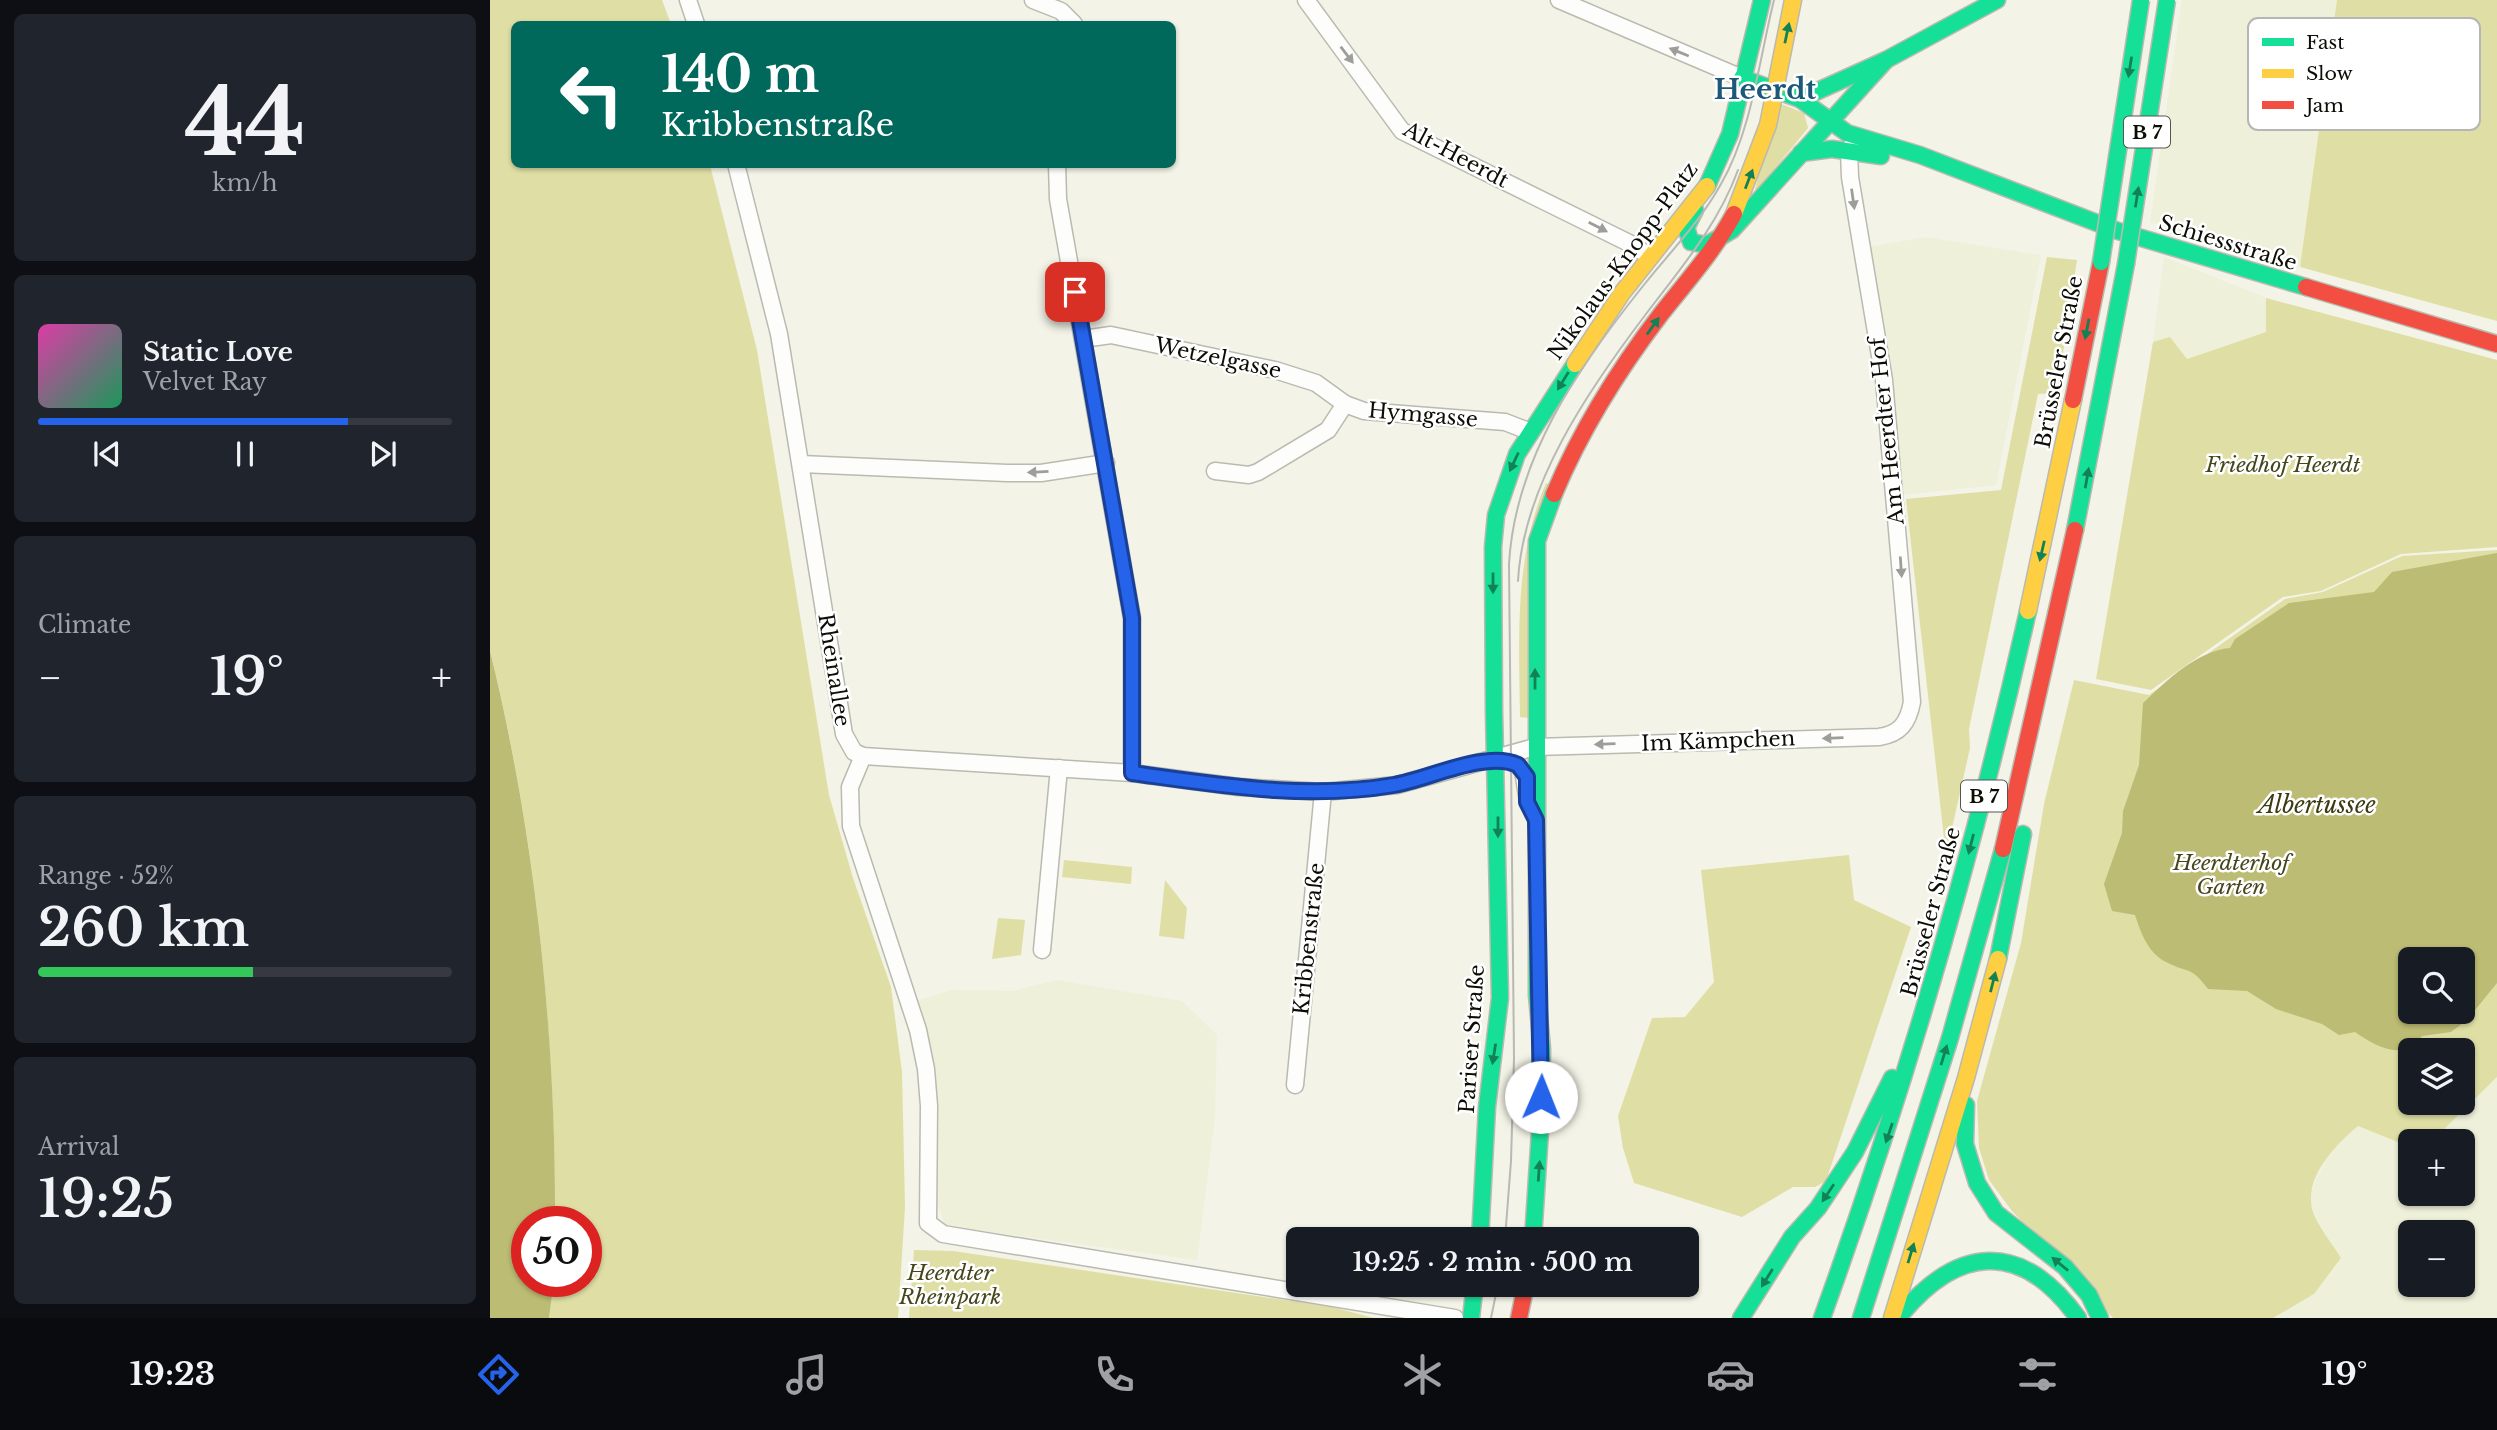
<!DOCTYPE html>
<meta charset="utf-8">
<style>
:root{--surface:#171b24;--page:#20242c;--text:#f1f3f6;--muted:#9ea1a6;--line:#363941;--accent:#2563eb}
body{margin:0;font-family:"Libre Baskerville",serif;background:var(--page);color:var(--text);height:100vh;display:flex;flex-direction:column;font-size:26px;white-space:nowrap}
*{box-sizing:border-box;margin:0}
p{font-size:23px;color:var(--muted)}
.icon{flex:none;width:38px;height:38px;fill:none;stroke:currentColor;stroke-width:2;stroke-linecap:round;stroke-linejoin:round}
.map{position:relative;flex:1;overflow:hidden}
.details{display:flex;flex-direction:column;gap:14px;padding:14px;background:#0d0f14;width:490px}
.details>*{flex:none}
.hud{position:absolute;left:21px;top:21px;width:665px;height:147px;border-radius:10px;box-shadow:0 2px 5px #0004;background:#00695c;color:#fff;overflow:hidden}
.controls{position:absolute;left:1908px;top:947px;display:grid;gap:14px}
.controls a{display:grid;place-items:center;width:77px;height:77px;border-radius:10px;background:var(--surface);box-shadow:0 2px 5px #0004;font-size:35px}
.speed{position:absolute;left:21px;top:1206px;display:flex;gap:14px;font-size:35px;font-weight:700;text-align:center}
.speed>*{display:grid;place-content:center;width:91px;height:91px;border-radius:50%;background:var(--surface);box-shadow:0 2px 5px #0004;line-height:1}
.speed .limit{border:10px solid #d22;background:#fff;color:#111}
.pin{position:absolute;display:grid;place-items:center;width:60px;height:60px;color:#fff;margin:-30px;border-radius:14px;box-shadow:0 4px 10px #0006}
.me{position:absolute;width:77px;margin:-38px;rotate:1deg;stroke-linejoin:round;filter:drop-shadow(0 0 5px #0008)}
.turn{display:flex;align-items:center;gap:24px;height:147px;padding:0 35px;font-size:32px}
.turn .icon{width:91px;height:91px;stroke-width:2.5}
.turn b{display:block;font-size:49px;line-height:60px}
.big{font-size:52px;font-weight:600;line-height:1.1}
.details .card{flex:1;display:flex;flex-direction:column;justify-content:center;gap:10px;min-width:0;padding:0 24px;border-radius:10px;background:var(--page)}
.details .dial{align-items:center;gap:0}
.dial b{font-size:91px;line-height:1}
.song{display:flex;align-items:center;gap:21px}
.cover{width:84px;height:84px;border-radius:10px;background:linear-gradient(135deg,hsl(320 70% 55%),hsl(150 70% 35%))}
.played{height:7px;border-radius:4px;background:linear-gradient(90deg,var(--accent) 75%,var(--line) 75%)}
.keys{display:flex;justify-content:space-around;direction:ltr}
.heat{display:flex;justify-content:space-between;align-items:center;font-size:38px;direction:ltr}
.charge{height:10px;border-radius:5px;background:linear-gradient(90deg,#34c759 52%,var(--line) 0)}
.trip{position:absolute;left:796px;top:1227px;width:413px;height:70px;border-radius:10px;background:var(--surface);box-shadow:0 2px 5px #0004;font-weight:600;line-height:70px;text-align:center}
.dock{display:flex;height:112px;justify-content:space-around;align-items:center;background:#090b0e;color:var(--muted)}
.dock .icon{width:49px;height:49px}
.dock .on{color:var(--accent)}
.dock b{font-size:32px;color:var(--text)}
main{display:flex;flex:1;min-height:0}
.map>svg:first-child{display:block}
.built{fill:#eff0d9;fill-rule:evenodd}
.green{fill:#dfdfa5;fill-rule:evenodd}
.water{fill:#bcbc74;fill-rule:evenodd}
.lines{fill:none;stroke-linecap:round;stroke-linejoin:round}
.street-casing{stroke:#babab0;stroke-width:19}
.fast-casing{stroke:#babab0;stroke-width:19}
.slow-casing{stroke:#babab0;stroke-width:19}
.jam-casing{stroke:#babab0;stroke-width:19}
.street{stroke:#fdfdfb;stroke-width:16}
.fast{stroke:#16e098;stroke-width:16}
.slow{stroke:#ffcf43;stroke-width:16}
.jam{stroke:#f24e42;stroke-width:16}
.tram{stroke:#b8b8b5;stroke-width:2}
.fast-bridge-casing{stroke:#babab0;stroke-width:19;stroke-linecap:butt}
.fast-bridge{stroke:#16e098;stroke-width:16}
.oneway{fill:#128156}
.oneway2{fill:#9d9d99}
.route-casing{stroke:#184099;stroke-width:18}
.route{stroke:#2563eb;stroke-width:12}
.labels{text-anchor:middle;stroke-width:5;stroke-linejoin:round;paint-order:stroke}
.shield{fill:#fff;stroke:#555650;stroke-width:2}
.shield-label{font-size:19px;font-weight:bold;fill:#0c0d05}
.street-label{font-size:21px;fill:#0c0d05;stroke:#fff}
.park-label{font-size:21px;font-style:italic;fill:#46461d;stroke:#fff}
.water-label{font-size:23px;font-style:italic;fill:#3c3c12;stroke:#fff}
.district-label{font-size:28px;font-weight:bold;fill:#1c5878;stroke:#fff}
.key{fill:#fff;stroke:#b6b6b4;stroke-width:2}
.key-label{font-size:19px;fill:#0c0d05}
</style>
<main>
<section class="details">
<div class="card dial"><b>44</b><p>km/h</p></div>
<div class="card">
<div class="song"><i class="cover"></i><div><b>Static Love</b><p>Velvet Ray</p></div></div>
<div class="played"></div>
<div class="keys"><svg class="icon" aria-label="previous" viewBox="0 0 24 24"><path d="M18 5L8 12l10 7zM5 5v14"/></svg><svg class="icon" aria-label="pause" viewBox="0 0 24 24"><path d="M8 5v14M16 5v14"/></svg><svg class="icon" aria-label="next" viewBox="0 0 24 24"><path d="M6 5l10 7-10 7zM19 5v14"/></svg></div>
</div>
<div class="card"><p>Climate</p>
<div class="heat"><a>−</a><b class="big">19°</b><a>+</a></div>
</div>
<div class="card"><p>Range · 52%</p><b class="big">260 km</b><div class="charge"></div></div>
<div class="card"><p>Arrival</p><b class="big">19:25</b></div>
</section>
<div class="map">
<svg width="2007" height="1318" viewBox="0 0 2007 1318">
<rect width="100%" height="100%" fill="#f3f3e7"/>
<g class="built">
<path d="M1692 0H1847L1810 267 1660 222Z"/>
<path d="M1436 237 1551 255 1506 485 1403 496 1371 248Z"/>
<path d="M1674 257 1776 298V332L1696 359 1663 342Z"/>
<path d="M567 980 692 1001 727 1035 725 1117 707 1260 455 1226 448 1204 444 1112 425 1001 461 990 522 991Z"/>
<path d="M2007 1077V1318H1783L1824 1294 1851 1259 1824 1215 1820 1194 1840 1149 1868 1126 1920 1147V1194H1972V1141H1942ZM1920 1232H1972V1284H1920Z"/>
</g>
<g class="green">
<path d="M0 0H172L181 24H24V164L220 165 267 350 339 795 363 878 401 987 412 1072 415 1207 408 1318H59L64 1281H96V1222L65 1221C65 1031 46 836 0 651Z"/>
<path d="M1847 0H2007V321L1810 267Z"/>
<path d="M1286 102 1314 113 1318 128 1264 194Z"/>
<path d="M1557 257 1587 260 1567 393 1548 394 1479 729 1480 748 1458 846 1455 847 1416 499 1511 490Z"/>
<path d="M1776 298 2007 360V547L1911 554 1831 591 1793 597 1661 690 1606 679 1663 342 1680 337 1697 359 1776 332Z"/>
<path d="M1056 483 1061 485 1039 718 1030 717C1029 638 1024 557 1056 483Z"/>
<path d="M2007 550V1077L1942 1141H1920V1147L1868 1126C1844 1146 1809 1182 1825 1217 1832 1231 1843 1245 1851 1258L1824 1294 1783 1318H1623L1522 1211 1499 1180 1489 1148 1487 1101 1531 943 1554 804 1584 680 1659 695 1795 599 1833 592 1912 556ZM1920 959H1972V1012H1920ZM1920 1050H1972V1102H1920Z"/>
<path d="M1359 855 1364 900 1421 927 1336 1181 1325 1187H1303L1252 1217 1144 1183 1133 1148 1128 1116 1162 1018 1195 1017 1224 982 1211 870Z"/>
<path d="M574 860 642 867 641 884 572 877Z"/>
<path d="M675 880 697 908 694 939 669 936Z"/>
<path d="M508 918 535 920 531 955 502 959Z"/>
<path d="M424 1250 463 1251 842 1307 884 1318H419Z"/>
</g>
<g class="water">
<path d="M2007 553V983L1977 1020 1961 1032 1932 1036C1913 1062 1887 1047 1865 1032L1849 1035 1832 1024 1786 1009 1757 991 1718 989C1700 965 1699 974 1676 962 1658 953 1651 933 1645 915L1622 911 1614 884 1632 833 1633 811 1649 765 1653 703C1677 680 1707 651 1740 648L1745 639 1799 603 1884 592 1902 572ZM1920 959H1972V1012H1920Z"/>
<path d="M0 651C45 833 66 1034 65 1221L37 1222V1281H64L59 1318H0Z"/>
</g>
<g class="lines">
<g class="street-casing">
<g id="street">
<path d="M198 0 206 24"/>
<path d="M543 0 571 11 584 24"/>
<path d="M816 0 912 131 1143 245 1160 257"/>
<path d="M1069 0 1252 78"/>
<path d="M246 164 289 334 354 734 364 752 373 756 642 773 749 787 833 792 907 785 1045 747 1389 737C1410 734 1418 723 1422 702L1394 380 1360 177 1359 151 1363 144"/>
<path d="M567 164 568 199 642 618V773"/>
<path d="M593 339 621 335 785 370 826 383 855 404 874 411 1015 422 1041 432"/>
<path d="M311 464 517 473H551L616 463"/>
<path d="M725 471 759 475 768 472 838 430 855 404"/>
<path d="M373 756 360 787 361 826 428 1030 436 1069 439 1106 438 1223 453 1234 965 1318"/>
<path d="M1006 758 1021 761 1033 770 1037 796"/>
<path d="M552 950 569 768"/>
<path d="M805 1085 833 792"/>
</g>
</g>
<g class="fast-casing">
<g id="fast">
<path d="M1252 78 1310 99 1357 133 1430 155 1628 231 1816 287"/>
<path d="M1310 99 1396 60 1507 0"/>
<path d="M1311 153 1342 149 1391 156"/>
<path d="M1217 186 1240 134 1272 0"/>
<path d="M1205 210 1196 228 1201 242 1217 245 1242 230 1396 60"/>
<path d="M1585 530 1636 264"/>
<path d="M1508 959 1533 834"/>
<path d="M1476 1105 1475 1144 1487 1183 1506 1213 1575 1267 1599 1295 1610 1318"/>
<path d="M990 1239 997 1107 1010 998 1004 711 1003 547 1006 515 1027 454 1085 364"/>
<path d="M1043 1239 1051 1116 1052 1049 1047 995V541L1064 494"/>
<path d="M981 1318 985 1284"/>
<path d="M1251 1318 1302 1237 1328 1208 1365 1152 1402 1078"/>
<path d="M1332 1318C1416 1086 1484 851 1538 611"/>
<path d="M1371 1318 1460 1038 1513 849"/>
<path d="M1408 1318C1467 1245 1531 1239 1588 1318"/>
</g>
</g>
<g class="slow-casing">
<g id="slow">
<path d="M1244 214 1278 125 1303 0"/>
<path d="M1085 364 1132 293 1217 186"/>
<path d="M1538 611 1583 400"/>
<path d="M1402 1318 1476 1078 1508 959"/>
</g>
</g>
<g class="jam-casing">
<g id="jam">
<path d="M1816 287 2007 344"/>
<path d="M1583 400 1611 262"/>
<path d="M1064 494C1091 430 1129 369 1171 314 1197 281 1224 251 1244 214"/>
<path d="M1513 849 1585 530"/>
<path d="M1029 1318 1036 1284"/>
</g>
</g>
<use href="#street" class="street"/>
<use href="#fast" class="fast"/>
<use href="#slow" class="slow"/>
<use href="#jam" class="jam"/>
<g class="tram">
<path d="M1028 581C1033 485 1099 389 1156 314 1191 268 1228 225 1248 170"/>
<path d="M1015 1239 1021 1161 1024 1058 1019 564C1025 458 1089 366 1153 286 1180 252 1210 222 1231 184 1262 130 1269 60 1284 0"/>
<path d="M1001 1318 1008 1284"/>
</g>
<g class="fast-bridge-casing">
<g id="fast-bridge">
<path d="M1611 262 1651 0"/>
<path d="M1636 264 1677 0"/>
</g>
</g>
<use href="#fast-bridge" class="fast-bridge"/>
</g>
<defs><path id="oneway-solid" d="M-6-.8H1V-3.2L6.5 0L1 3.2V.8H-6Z" transform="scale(1.75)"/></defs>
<g class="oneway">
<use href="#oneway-solid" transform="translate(1297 33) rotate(-78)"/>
<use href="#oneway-solid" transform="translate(1640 67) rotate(99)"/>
<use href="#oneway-solid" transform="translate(1259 179) rotate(-69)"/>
<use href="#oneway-solid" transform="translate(1647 197) rotate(-81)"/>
<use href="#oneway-solid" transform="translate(1163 326) rotate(-54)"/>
<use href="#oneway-solid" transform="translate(1597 329) rotate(101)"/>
<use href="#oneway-solid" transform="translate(1073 381) rotate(122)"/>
<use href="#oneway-solid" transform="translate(1024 462) rotate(115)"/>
<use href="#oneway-solid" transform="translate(1597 478) rotate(-80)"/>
<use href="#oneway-solid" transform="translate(1552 551) rotate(103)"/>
<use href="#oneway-solid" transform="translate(1003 583) rotate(90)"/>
<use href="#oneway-solid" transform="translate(1045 679) rotate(-90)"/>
<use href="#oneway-solid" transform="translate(1008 827) rotate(90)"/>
<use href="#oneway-solid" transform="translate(1481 844) rotate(104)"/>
<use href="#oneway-solid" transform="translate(1503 982) rotate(-76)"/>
<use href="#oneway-solid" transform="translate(1004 1054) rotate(99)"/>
<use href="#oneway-solid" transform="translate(1454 1055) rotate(-73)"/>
<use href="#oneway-solid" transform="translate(1399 1133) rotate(109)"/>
<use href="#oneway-solid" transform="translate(1049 1171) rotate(-86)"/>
<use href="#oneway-solid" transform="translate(1338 1193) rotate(124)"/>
<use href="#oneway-solid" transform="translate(1421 1253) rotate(-73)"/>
<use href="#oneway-solid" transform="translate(1570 1264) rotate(-141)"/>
<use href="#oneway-solid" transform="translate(1277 1278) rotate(122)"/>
</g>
<g class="oneway2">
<use href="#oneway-solid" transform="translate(1189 52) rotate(-158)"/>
<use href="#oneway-solid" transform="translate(857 55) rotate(53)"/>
<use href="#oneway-solid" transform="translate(1363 199) rotate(82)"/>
<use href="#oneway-solid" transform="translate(1108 227) rotate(27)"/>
<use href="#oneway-solid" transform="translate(548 472) rotate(177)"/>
<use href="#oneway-solid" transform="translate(1411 567) rotate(86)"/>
<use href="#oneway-solid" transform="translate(1343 738) rotate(178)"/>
<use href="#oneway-solid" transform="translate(1115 744) rotate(178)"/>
</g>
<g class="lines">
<g class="route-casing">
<path id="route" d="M585 292 642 618V773C729 785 817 800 904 785 939 779 996 750 1028 765L1037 777V802L1046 820 1051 1097"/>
</g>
<use href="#route" class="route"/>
</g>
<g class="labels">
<g class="shield">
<rect x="1634" y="116.5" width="46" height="31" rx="5"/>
<rect x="1471" y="780.5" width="46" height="31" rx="5"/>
</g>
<g class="shield-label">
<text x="1657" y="139">B 7</text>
<text x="1494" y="803">B 7</text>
</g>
<g class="street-label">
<text transform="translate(966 155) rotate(28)" y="7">Alt-Heerdt</text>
<text transform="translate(1738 243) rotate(17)" y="7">Schiessstraße</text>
<text transform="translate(1133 261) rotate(-54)" y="7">Nikolaus-Knopp-Platz</text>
<text transform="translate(728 358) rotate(12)" y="7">Wetzelgasse</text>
<text transform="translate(1569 362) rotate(-79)" y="7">Brüsseler Straße</text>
<text transform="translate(933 415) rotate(5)" y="7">Hymgasse</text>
<text transform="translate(1397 431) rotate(-96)" y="7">Am Heerdter Hof</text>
<text transform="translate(344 670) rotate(81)" y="7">Rheinallee</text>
<text transform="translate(1228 741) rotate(-2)" y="7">Im Kämpchen</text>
<text transform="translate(1441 912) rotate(-75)" y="7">Brüsseler Straße</text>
<text transform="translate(819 939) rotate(-84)" y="7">Kribbenstraße</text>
<text transform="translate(982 1039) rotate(-86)" y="7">Pariser Straße</text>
</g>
<g class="park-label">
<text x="1793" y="472">Friedhof Heerdt</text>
<text x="1741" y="870">Heerdterhof<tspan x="1741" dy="24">Garten</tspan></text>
<text x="460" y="1280">Heerdter<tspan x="460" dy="24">Rheinpark</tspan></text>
</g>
<g class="water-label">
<text x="1827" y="813">Albertussee</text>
</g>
<g class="district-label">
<text x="1275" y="99">Heerdt</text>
</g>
</g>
<rect x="1758" y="18" width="232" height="112" rx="10" class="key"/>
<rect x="1772" y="38" width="32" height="8" fill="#16e098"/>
<rect x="1772" y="69" width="32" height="9" fill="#ffcf43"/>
<rect x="1772" y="101" width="32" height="8" fill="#f24e42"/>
<g class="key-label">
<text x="1816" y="49">Fast</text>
<text x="1816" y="80">Slow</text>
<text x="1816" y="112">Jam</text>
</g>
</svg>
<div class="controls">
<a><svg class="icon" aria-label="search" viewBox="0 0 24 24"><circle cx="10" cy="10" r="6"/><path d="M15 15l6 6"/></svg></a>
<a><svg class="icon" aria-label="layers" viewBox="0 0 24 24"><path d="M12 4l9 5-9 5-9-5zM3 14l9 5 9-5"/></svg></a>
<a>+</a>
<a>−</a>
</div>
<div class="speed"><div class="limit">50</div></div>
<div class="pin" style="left:585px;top:292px;background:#d93025"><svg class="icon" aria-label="arrive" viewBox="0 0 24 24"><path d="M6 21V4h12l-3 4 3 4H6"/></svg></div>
<svg class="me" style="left:1051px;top:1097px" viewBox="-20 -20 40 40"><circle r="19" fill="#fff"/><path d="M0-13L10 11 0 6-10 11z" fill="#2563eb"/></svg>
<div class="trip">19:25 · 2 min · 500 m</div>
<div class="hud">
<div class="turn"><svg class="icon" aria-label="left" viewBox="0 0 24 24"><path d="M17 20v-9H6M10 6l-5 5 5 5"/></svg><div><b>140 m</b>Kribbenstraße</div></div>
</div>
</div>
</main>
<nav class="dock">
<b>19:23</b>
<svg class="icon on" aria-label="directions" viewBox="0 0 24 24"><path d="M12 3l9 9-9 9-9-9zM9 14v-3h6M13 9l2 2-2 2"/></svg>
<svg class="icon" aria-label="music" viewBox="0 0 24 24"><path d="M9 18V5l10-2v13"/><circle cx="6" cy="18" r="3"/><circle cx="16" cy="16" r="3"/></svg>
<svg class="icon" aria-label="phone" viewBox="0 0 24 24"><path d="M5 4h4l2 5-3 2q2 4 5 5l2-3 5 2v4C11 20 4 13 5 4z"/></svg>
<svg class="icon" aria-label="climate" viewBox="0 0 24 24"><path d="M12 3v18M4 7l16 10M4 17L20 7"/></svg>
<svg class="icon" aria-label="car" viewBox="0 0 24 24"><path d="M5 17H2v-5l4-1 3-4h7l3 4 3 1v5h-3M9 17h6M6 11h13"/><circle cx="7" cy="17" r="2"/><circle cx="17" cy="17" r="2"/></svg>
<svg class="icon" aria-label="filters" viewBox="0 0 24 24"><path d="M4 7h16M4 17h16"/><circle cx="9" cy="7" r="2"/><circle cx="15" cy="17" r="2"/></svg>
<b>19°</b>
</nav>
